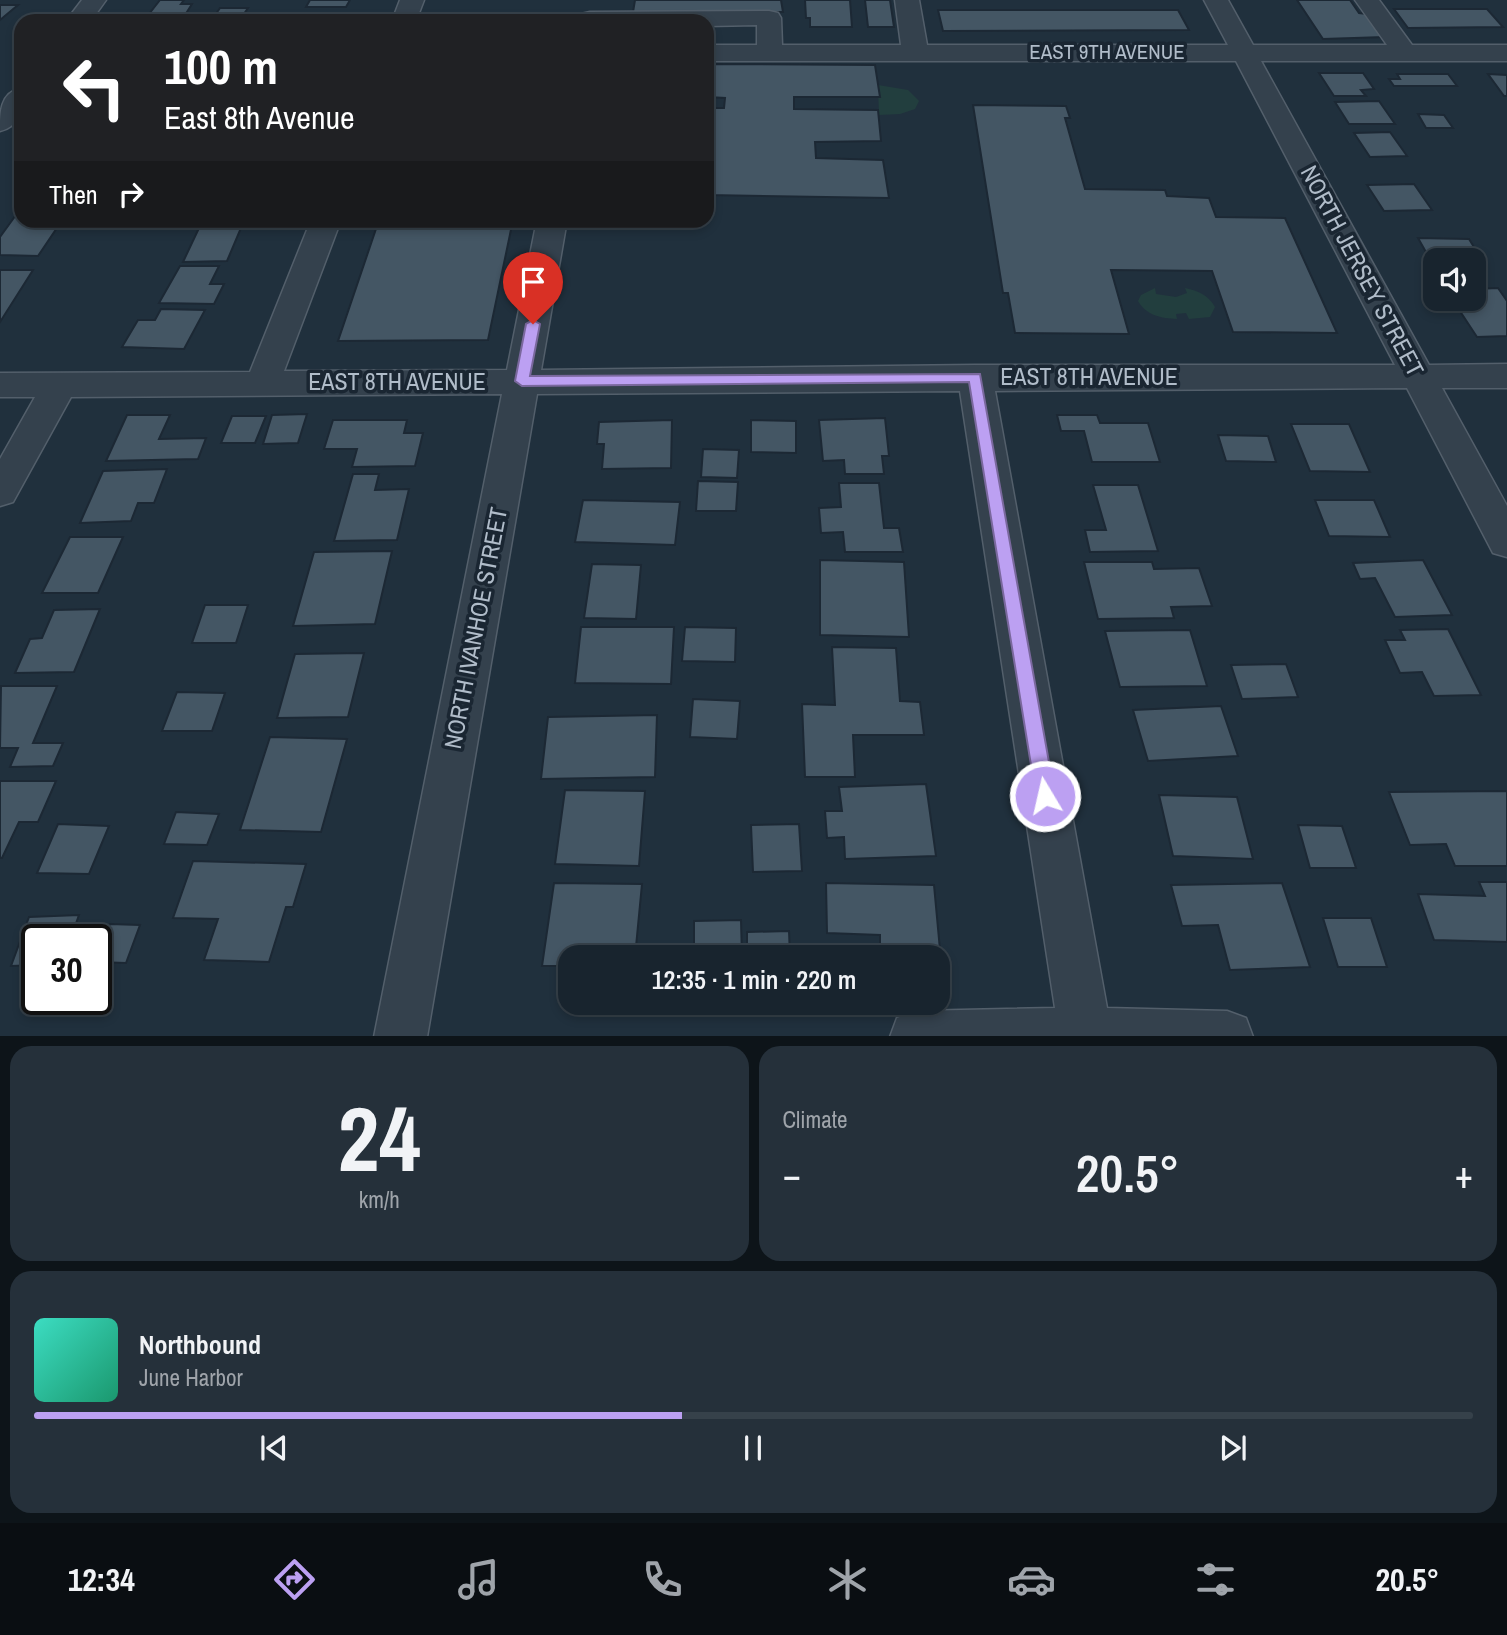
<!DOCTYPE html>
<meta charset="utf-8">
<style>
:root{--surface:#18242e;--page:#25303a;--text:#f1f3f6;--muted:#9fa4aa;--line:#36414a;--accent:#bca0f2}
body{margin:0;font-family:"Archivo Narrow",sans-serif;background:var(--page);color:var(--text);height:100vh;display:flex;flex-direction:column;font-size:26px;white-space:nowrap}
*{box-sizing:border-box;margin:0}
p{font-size:23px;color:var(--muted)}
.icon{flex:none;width:38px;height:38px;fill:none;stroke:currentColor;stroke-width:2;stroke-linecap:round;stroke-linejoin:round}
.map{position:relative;height:1036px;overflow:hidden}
.panel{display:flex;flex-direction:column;gap:10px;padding:10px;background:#0d1419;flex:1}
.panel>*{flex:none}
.banner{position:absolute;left:14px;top:14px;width:700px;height:214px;border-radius:21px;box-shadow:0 4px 10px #0003,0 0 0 2px var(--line);background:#202124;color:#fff;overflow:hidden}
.fabs{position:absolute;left:1423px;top:248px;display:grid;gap:14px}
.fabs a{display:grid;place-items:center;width:63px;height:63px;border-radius:14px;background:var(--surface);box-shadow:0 4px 10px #0003,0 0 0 2px var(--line);font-size:35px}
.speed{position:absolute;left:21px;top:924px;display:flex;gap:14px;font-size:35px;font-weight:700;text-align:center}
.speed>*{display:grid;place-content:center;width:91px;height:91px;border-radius:50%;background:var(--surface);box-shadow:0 4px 10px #0003,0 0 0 2px var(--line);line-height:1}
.speed .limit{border:4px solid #111;border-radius:10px;background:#fff;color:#111}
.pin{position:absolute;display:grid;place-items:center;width:60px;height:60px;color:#fff;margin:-72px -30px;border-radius:50% 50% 50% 0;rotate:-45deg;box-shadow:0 0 7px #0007}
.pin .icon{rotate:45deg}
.me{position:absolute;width:77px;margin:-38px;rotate:351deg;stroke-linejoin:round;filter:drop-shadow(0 0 5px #0008)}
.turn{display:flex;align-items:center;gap:24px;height:147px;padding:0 35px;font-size:32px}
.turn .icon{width:91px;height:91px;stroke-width:2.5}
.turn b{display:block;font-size:49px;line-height:60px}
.then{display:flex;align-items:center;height:66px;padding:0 35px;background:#0003;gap:14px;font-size:26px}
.big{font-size:52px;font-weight:600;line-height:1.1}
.panel .widget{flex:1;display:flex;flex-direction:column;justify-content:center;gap:10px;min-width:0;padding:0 24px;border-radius:21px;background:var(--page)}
.panel .dial{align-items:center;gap:0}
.dial b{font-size:91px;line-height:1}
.song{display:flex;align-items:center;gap:21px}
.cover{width:84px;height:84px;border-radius:10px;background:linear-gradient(135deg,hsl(170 70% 55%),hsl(160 70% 35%))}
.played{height:7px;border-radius:4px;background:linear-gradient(90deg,var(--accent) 45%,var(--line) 45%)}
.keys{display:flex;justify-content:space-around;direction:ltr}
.heat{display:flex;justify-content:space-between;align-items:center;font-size:38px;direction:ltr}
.panel .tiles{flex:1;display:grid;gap:10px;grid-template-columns:1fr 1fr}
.widget:last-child{grid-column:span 2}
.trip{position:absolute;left:558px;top:945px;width:392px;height:70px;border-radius:21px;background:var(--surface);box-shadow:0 4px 10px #0003,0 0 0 2px var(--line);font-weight:600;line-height:70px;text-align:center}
.dock{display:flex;height:112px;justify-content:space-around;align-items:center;background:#0a0e12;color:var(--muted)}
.dock .icon{width:49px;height:49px}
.dock .selected{color:var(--accent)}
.dock b{font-size:32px;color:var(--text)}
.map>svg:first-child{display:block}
.green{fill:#223e3e}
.building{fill:#445664;stroke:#1c2834;stroke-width:2}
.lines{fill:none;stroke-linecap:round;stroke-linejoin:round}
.minor-casing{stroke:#535f6b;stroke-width:3}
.minor{fill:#34414d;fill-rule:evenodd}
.route{fill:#bca0f2;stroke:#7a689d;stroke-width:2}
.labels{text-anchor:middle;stroke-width:7;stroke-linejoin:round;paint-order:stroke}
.far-street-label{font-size:21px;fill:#b0bcc9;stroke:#1a2632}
.street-label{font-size:24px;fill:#b0bcc9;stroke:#1a2632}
</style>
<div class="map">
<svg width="1507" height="1037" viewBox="0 0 1507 1037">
<rect width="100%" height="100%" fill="#20303d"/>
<g class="green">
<path d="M878 85 908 90 919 101 915 109 900 114 879 115Z"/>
<path d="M1155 288 1156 294 1176 297 1187 293 1185 288C1199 291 1208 295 1215 307L1210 317 1189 319 1186 313 1176 314 1177 319C1161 318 1147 316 1138 301L1141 295Z"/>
</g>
<g class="building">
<path d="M160 0H184L181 4H192L185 15 149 14Z"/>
<path d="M310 0H350L346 7H306Z"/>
<path d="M635 0H781L783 12H633Z"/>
<path d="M805 0H850L852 27H810V18H806Z"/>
<path d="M865 0H890L894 27H868Z"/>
<path d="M1297 0H1350L1359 13 1367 14 1385 37 1323 39Z"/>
<path d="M0 5H18L0 20Z"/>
<path d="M220 8H248L239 21H211Z"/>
<path d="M1394 9H1487L1503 27 1408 28Z"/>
<path d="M938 10H1178L1189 30 943 31Z"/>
<path d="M302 13H345L341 21H298Z"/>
<path d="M707 64 875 65 880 97H794V109L878 110 881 141 815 142 816 158 883 160 889 198 707 195V161H715V140H707V108H724L725 98 707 97Z"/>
<path d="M1319 73H1363L1374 89 1361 90 1366 96H1334Z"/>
<path d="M1397 74H1448L1457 86H1394L1389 79H1400Z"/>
<path d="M1488 74 1507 75V96H1504Z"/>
<path d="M1379 101 1395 124H1349L1335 102Z"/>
<path d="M973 105 1066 106 1070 118H1065L1085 189 1165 190 1167 196 1209 198 1216 217 1285 218 1337 333 1233 332 1212 271 1111 270 1129 334 1015 333 1008 293H1003Z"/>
<path d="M1418 114 1444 115 1453 128H1426Z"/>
<path d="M1390 132 1407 156 1370 157 1354 133Z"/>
<path d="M1414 184 1432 210 1384 211 1367 185Z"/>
<path d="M21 208V220H70L61 222 38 256 0 255V237Z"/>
<path d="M379 220H513L488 340 338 341Z"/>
<path d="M199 228H241L227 261 183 262Z"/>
<path d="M1418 238 1469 239 1482 260 1435 261V268Z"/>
<path d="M180 266H219L210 284H224L214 304 159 303Z"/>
<path d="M0 270H33L0 322Z"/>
<path d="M1498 288 1507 301V336L1477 337 1452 299H1474V289Z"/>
<path d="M161 309 205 310 184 349 122 347 138 320H155Z"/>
<path d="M307 414 298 443 263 444 272 415Z"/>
<path d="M127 415H170L159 439 206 438 198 459 106 461Z"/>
<path d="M1057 415H1097L1100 423H1148L1160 462H1092L1084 431H1061Z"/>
<path d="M232 416H266L255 443H221Z"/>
<path d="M885 418 889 456H882L884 474H845L844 460 823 461 819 420Z"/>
<path d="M333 420H407L404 433H423L415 466 352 467 357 449H324Z"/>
<path d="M672 420 671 468 602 469 604 444H597L599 422Z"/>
<path d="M751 420 796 421V453L751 452Z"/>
<path d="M1291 424H1349L1370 472 1310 471Z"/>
<path d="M1218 435 1268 436 1276 462 1226 461Z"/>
<path d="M703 449 739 450 737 478 701 477Z"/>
<path d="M167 469 154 503H138L131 521 80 523 103 471Z"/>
<path d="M353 474H379L375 490 409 489 397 540 334 541Z"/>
<path d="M698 481 738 482 736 511H696Z"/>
<path d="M839 483H879L884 528H899L903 552H845L843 532 821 533 819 508 841 507Z"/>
<path d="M1093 485H1138L1158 551 1090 552 1085 530H1106Z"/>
<path d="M583 500 680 502 675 545 575 542Z"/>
<path d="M1315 500H1374L1390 537 1329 536Z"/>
<path d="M70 537H123L98 593H42Z"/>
<path d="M392 551 375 624 293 626 314 552Z"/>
<path d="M820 560 904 562 909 637 820 635Z"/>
<path d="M1423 560 1452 615 1395 617 1375 578 1360 579 1353 563Z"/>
<path d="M1084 562H1152L1154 569 1199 568 1212 606 1171 607 1174 618 1098 619Z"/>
<path d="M592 564 641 565 636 619 584 618Z"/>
<path d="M205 605H248L236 643H192Z"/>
<path d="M100 609 74 672 15 673 30 639 42 638 54 610Z"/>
<path d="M581 627H674L671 684 575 683Z"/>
<path d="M685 627 736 628 735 662 682 661Z"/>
<path d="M1448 629 1481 695 1434 696 1422 672 1400 673 1385 640H1405L1400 630Z"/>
<path d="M1190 630 1207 686 1120 687 1105 631Z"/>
<path d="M832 647 896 648 900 701 920 702 924 735H853L855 777H805L802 704 835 705Z"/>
<path d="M364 653 348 717 277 718 295 654Z"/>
<path d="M1286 664 1298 697 1242 699 1231 665Z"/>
<path d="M1 686H57L33 743H63L53 766 10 767 18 748H0Z"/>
<path d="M177 692 225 693 212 731H162Z"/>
<path d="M693 699 740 701 737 739 690 737Z"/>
<path d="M1221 706 1238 756 1148 761 1133 710Z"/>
<path d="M657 715 655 777 541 779 548 717Z"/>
<path d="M270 737 347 739 321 832 240 830Z"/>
<path d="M0 781H56L38 822H19L2 858H0Z"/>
<path d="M926 784 936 856 845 859 844 837 827 838 825 811H842L839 787Z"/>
<path d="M565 790 645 791 639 866 555 864Z"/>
<path d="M1507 791V866H1455L1446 844 1410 845 1389 792Z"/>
<path d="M1159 795 1237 797 1253 859 1173 856Z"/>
<path d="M176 812 219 814 207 845 164 844Z"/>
<path d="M58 824 109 826 89 874 37 873Z"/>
<path d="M799 824 802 871 753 872 751 825Z"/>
<path d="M1298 825 1342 826 1356 868H1310Z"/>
<path d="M193 861 306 864 293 907H286L269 962 204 960 218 919 173 918Z"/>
<path d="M1479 882H1507V942L1434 940 1418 894 1485 896Z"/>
<path d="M554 883 642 884 635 957H570V966H542Z"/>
<path d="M826 883 934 885 940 950 880 949V935L827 933Z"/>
<path d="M1282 883 1310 967 1230 970 1218 925 1182 926 1171 885Z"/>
<path d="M79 915 70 940H37V965L11 966 29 917Z"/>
<path d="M1323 918H1371L1387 967H1338Z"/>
<path d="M741 920 742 957H694V921Z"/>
<path d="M110 924 140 925 126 963 96 962Z"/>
<path d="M789 931 790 957H747V932Z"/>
</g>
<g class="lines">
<g class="minor-casing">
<g id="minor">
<path d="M82 0H106L91 21H66Z"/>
<path d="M400 0H424L416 21H392Z"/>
<path d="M895 0H919L927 45H1228L1204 0H1228L1253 45H1387L1355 0H1379L1412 45H1507V61H1261L1429 365 1507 364V388H1442L1507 506V557L1493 553 1407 388 995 391 1107 1008 1227 1011 1246 1018 1253 1037H890L897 1018 916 1011 1055 1008 960 391 537 394 427 1037H374L502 394 71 397 13 502 0 506V459L35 397H0V373L250 372 311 220H341L284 371 507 370 537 220H567L541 370 975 365H1395L1236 61H707V45H757V25L707 26V21L578 19 581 14 590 12 769 11 778 13 781 18 782 45H901Z"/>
<path d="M21 88C21 107 22 126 0 131 0 112 0 93 21 88Z"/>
</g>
</g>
<use href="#minor" class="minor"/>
</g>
<path class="route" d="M533 320 540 324 530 376 980 374 1055 796 1052 802 1045 805 1039 802 1036 796 969 382 522 386 515 381 526 324Z"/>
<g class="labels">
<g class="far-street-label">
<text x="1107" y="59">EAST 9TH AVENUE</text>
</g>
<g class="street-label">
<text transform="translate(1362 271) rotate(62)" y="8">NORTH JERSEY STREET</text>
<text x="1089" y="385">EAST 8TH AVENUE</text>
<text x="397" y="390">EAST 8TH AVENUE</text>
<text transform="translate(476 628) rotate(-79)" y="8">NORTH IVANHOE STREET</text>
</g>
</g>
</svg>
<div class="fabs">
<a><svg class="icon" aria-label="sound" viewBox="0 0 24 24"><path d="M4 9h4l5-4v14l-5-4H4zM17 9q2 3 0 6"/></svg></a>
</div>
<div class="speed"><div class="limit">30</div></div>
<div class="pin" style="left:533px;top:324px;background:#d93025"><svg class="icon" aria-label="arrive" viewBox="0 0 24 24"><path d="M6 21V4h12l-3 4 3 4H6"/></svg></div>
<svg class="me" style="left:1045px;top:796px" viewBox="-20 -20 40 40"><circle r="17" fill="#bca0f2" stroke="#fff" stroke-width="3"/><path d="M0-11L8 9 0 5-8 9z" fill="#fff"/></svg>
<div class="trip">12:35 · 1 min · 220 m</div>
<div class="banner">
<div class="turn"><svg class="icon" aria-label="left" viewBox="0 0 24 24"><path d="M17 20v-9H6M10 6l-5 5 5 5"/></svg><div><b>100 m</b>East 8th Avenue</div></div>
<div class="then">Then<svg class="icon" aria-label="right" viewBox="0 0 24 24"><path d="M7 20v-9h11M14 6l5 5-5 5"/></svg></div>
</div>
</div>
<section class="panel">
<div class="tiles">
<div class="widget dial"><b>24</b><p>km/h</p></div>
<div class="widget"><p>Climate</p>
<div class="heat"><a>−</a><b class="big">20.5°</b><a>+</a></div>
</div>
<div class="widget">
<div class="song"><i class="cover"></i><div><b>Northbound</b><p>June Harbor</p></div></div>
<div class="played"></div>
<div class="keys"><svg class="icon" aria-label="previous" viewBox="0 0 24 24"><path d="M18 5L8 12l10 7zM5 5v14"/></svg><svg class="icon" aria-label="pause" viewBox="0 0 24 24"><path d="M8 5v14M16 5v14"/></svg><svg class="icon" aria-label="next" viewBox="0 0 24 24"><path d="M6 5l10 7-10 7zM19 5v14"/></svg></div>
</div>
</div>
</section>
<nav class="dock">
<b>12:34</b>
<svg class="icon selected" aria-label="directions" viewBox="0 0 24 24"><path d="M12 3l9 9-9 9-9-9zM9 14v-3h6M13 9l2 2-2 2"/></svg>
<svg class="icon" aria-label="music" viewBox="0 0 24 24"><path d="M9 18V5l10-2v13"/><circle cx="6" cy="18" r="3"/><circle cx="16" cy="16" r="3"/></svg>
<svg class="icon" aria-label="phone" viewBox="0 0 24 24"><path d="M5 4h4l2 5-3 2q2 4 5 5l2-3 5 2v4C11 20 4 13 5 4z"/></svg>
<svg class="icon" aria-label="climate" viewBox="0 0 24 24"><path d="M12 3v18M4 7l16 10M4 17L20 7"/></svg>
<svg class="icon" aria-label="car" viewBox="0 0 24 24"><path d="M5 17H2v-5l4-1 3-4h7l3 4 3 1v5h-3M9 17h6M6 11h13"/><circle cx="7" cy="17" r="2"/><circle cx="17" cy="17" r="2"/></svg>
<svg class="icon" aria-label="filters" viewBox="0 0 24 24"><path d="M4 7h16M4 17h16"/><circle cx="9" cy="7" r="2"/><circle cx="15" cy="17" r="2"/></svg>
<b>20.5°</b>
</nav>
